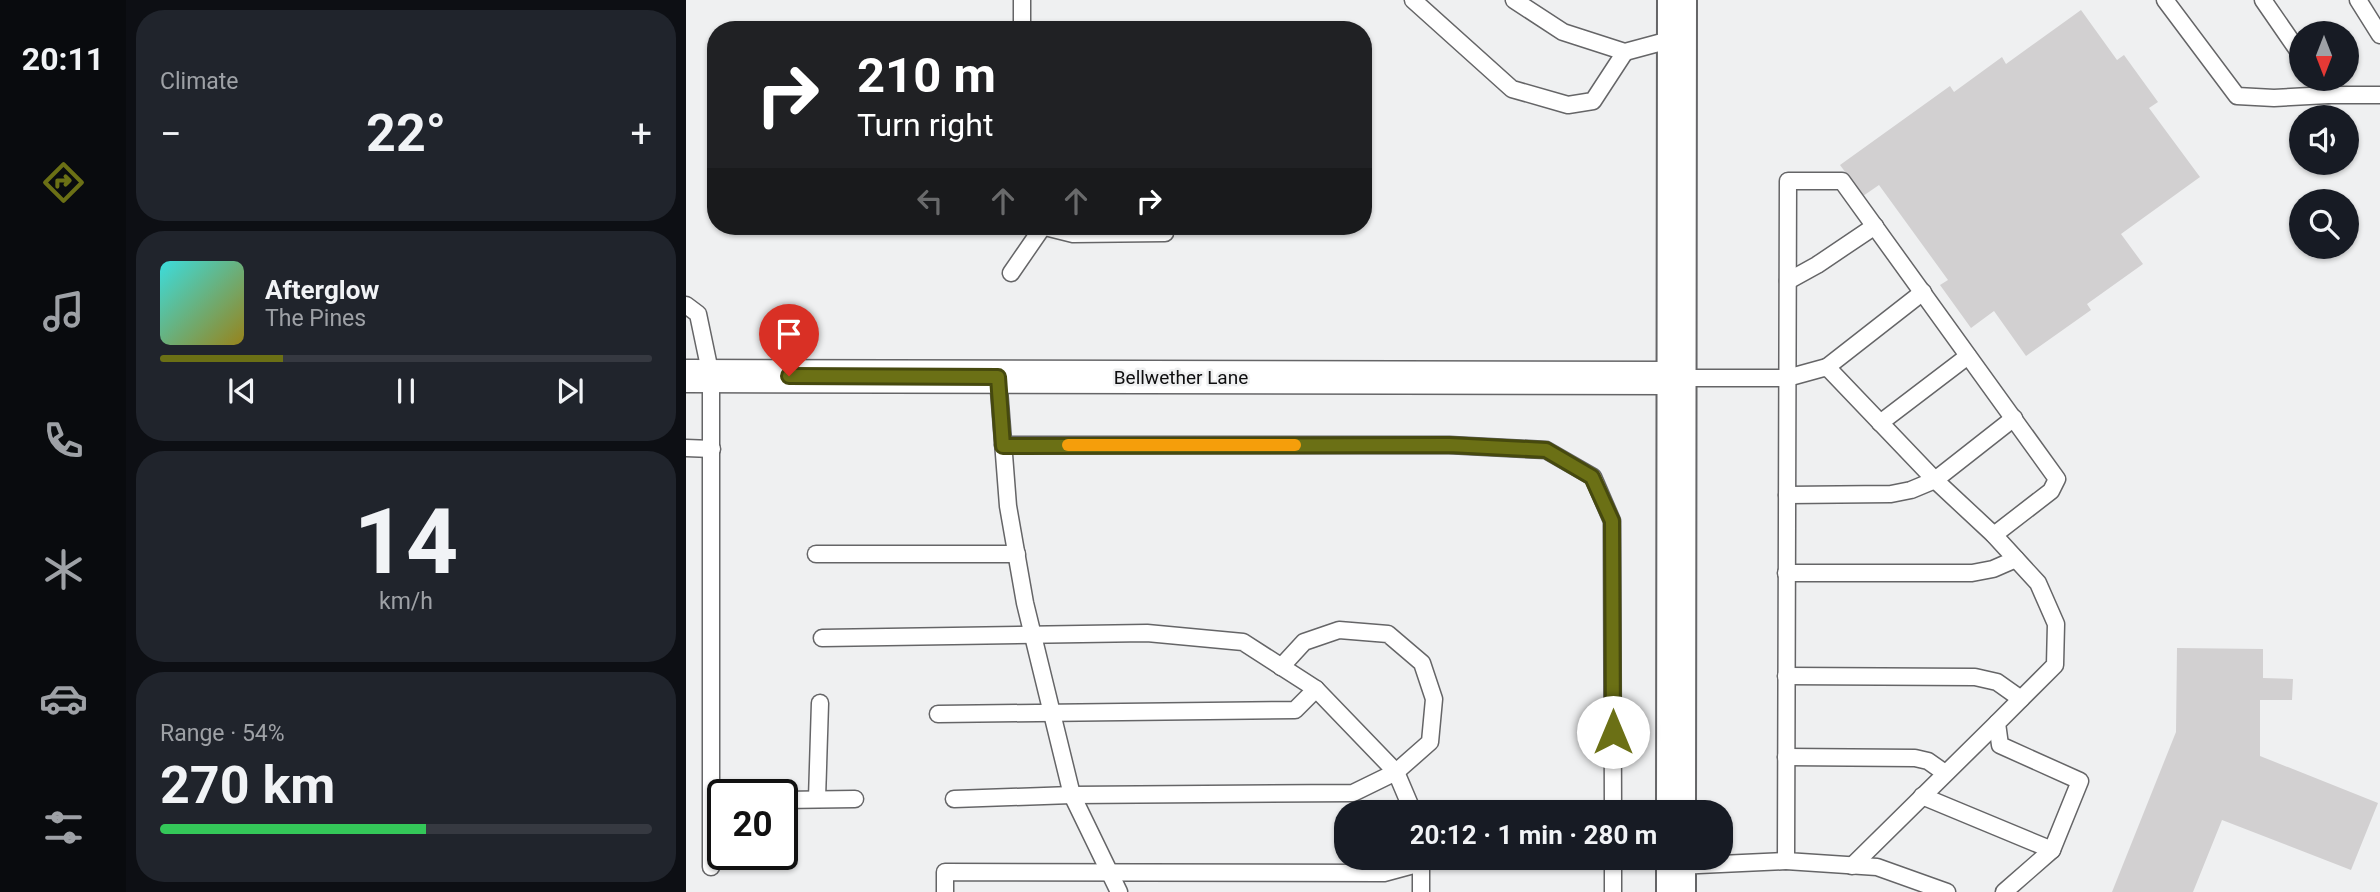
<!DOCTYPE html>
<meta charset="utf-8">
<style>
:root{--surface:#171b24;--page:#20242c;--text:#f1f3f6;--muted:#9ea1a6;--line:#363941;--accent:#6b7015}
body{margin:0;font-family:Roboto,sans-serif;background:var(--page);color:var(--text);height:100vh;display:flex;flex-direction:column;font-size:26px;white-space:nowrap}
*{box-sizing:border-box;margin:0}
p{font-size:23px;color:var(--muted)}
.icon{flex:none;width:38px;height:38px;fill:none;stroke:currentColor;stroke-width:2;stroke-linecap:round;stroke-linejoin:round}
.map{position:relative;flex:1;overflow:hidden}
.details{display:flex;flex-direction:column;gap:10px;padding:10px;background:#0d0f14;width:560px}
.details>*{flex:none}
.top-card{position:absolute;left:21px;top:21px;width:665px;height:214px;border-radius:28px;box-shadow:0 2px 5px #0004;background:#202124;color:#fff;overflow:hidden}
.needle{width:46px;rotate:180deg}
.tools{position:absolute;left:1603px;top:21px;display:grid;gap:14px}
.tools a{display:grid;place-items:center;width:70px;height:70px;border-radius:50%;background:var(--surface);box-shadow:0 2px 5px #0004;font-size:35px}
.speed{position:absolute;left:21px;top:779px;display:flex;gap:14px;font-size:35px;font-weight:700;text-align:center}
.speed>*{display:grid;place-content:center;width:91px;height:91px;border-radius:50%;background:var(--surface);box-shadow:0 2px 5px #0004;line-height:1}
.speed .limit{border:4px solid #111;border-radius:10px;background:#fff;color:#111}
.pin{position:absolute;display:grid;place-items:center;width:60px;height:60px;color:#fff;margin:-72px -30px;border-radius:50% 50% 50% 0;rotate:-45deg;box-shadow:0 0 7px #0007}
.pin .icon{rotate:45deg}
.me{position:absolute;width:77px;margin:-38px;rotate:0deg;stroke-linejoin:round;filter:drop-shadow(0 0 5px #0008)}
.turn{display:flex;align-items:center;gap:24px;height:147px;padding:0 35px;font-size:32px}
.turn .icon{width:91px;height:91px;stroke-width:2.5}
.turn b{display:block;font-size:49px;line-height:60px}
.lanes{display:flex;align-items:center;height:66px;padding:0 35px;background:#0003;justify-content:center;gap:35px;direction:ltr}
.lanes .off{opacity:.35}
.big{font-size:52px;font-weight:700;line-height:1.1}
.details .tile{flex:1;display:flex;flex-direction:column;justify-content:center;gap:10px;min-width:0;padding:0 24px;border-radius:28px;background:var(--page)}
.details .dial{align-items:center;gap:0}
.dial b{font-size:91px;line-height:1}
.song{display:flex;align-items:center;gap:21px}
.cover{width:84px;height:84px;border-radius:10px;background:linear-gradient(135deg,hsl(180 70% 55%),hsl(50 70% 35%))}
.played{height:7px;border-radius:4px;background:linear-gradient(90deg,var(--accent) 25%,var(--line) 25%)}
.keys{display:flex;justify-content:space-around;direction:ltr}
.heat{display:flex;justify-content:space-between;align-items:center;font-size:38px;direction:ltr}
.charge{height:10px;border-radius:5px;background:linear-gradient(90deg,#34c759 54%,var(--line) 0)}
.trip{position:absolute;left:648px;top:800px;width:399px;height:70px;border-radius:28px;background:var(--surface);box-shadow:0 2px 5px #0004;font-weight:700;line-height:70px;text-align:center}
main{display:flex;flex:1;min-height:0}
.tab-bar{display:flex;flex-direction:column;width:126px;justify-content:space-around;align-items:center;background:#090b0e;color:var(--muted)}
.tab-bar .icon{width:49px;height:49px}
.tab-bar .selected{color:var(--accent)}
.tab-bar b{font-size:32px;color:var(--text)}
.map>svg:first-child{display:block}
.building{fill:#d2d0d1}
.lines{fill:none;stroke-linecap:round;stroke-linejoin:round}
.lane-casing{stroke:#656567;stroke-width:19}
.street-casing{stroke:#656567;stroke-width:35}
.secondary-casing{stroke:#656567;stroke-width:42}
.lane{stroke:#fff;stroke-width:16}
.street{stroke:#fff;stroke-width:32}
.secondary{stroke:#fff;stroke-width:38}
.route-casing{stroke:#46490e;stroke-width:18}
.route{stroke:#6b7015;stroke-width:12}
.slow{stroke:#f59e0b;stroke-width:12}
.labels{text-anchor:middle;stroke-width:5;stroke-linejoin:round;paint-order:stroke}
.street-label{font-size:19px;fill:#0e0e0f;stroke:#eff0f1}
</style>
<main>
<nav class="tab-bar">
<b>20:11</b>
<svg class="icon selected" aria-label="directions" viewBox="0 0 24 24"><path d="M12 3l9 9-9 9-9-9zM9 14v-3h6M13 9l2 2-2 2"/></svg>
<svg class="icon" aria-label="music" viewBox="0 0 24 24"><path d="M9 18V5l10-2v13"/><circle cx="6" cy="18" r="3"/><circle cx="16" cy="16" r="3"/></svg>
<svg class="icon" aria-label="phone" viewBox="0 0 24 24"><path d="M5 4h4l2 5-3 2q2 4 5 5l2-3 5 2v4C11 20 4 13 5 4z"/></svg>
<svg class="icon" aria-label="climate" viewBox="0 0 24 24"><path d="M12 3v18M4 7l16 10M4 17L20 7"/></svg>
<svg class="icon" aria-label="car" viewBox="0 0 24 24"><path d="M5 17H2v-5l4-1 3-4h7l3 4 3 1v5h-3M9 17h6M6 11h13"/><circle cx="7" cy="17" r="2"/><circle cx="17" cy="17" r="2"/></svg>
<svg class="icon" aria-label="filters" viewBox="0 0 24 24"><path d="M4 7h16M4 17h16"/><circle cx="9" cy="7" r="2"/><circle cx="15" cy="17" r="2"/></svg>
</nav>
<section class="details">
<div class="tile"><p>Climate</p>
<div class="heat"><a>−</a><b class="big">22°</b><a>+</a></div>
</div>
<div class="tile">
<div class="song"><i class="cover"></i><div><b>Afterglow</b><p>The Pines</p></div></div>
<div class="played"></div>
<div class="keys"><svg class="icon" aria-label="previous" viewBox="0 0 24 24"><path d="M18 5L8 12l10 7zM5 5v14"/></svg><svg class="icon" aria-label="pause" viewBox="0 0 24 24"><path d="M8 5v14M16 5v14"/></svg><svg class="icon" aria-label="next" viewBox="0 0 24 24"><path d="M6 5l10 7-10 7zM19 5v14"/></svg></div>
</div>
<div class="tile dial"><b>14</b><p>km/h</p></div>
<div class="tile"><p>Range · 54%</p><b class="big">270 km</b><div class="charge"></div></div>
</section>
<div class="map">
<svg width="1694" height="892" viewBox="0 0 1694 892">
<rect width="100%" height="100%" fill="#eff0f1"/>
<g class="building">
<path d="M1395 10 1431 60 1438 55 1472 102 1463 108 1514 177 1435 234 1457 264 1401 304 1405 310 1340 356 1308 311 1285 328 1254 285 1262 280 1193 185 1177 196 1154 165 1264 86 1268 92 1316 57 1320 64Z"/>
<path d="M1491 648 1577 649V678L1607 679 1606 700H1574V756L1692 803 1665 870 1536 820 1507 892H1426L1490 732Z"/>
</g>
<g class="lines">
<g class="lane-casing">
<g id="lane">
<path d="M336 0V30"/>
<path d="M727 0 826 89 882 105 907 101 939 52"/>
<path d="M828 0 877 32 939 52 991 38"/>
<path d="M1479 0 1551 96 1588 98 1642 95 1631 79"/>
<path d="M1577 0 1615 55"/>
<path d="M1672 0 1694 35"/>
<path d="M1642 95H1694"/>
<path d="M355 226 387 234 479 233"/>
<path d="M325 273 356 228"/>
<path d="M1102 281 1131 265 1189 226"/>
<path d="M0 305 12 314 25 376V867"/>
<path d="M1141 367 1237 292"/>
<path d="M312 377 322 506 339 603 386 795 433 892"/>
<path d="M990 378H1101L1141 367 1249 480 1308 535 1352 583 1370 624 1369 665 1311 723 1314 745 1394 781 1366 850 1318 892"/>
<path d="M1194 423 1282 356"/>
<path d="M317 445H763L860 450 907 477 926 521 927 812"/>
<path d="M0 448 26 449"/>
<path d="M1101 495 1205 494 1225 490 1249 480 1328 418"/>
<path d="M130 554H331"/>
<path d="M1100 573H1286L1307 569 1330 559"/>
<path d="M136 638 461 633 557 642 630 689 710 772 727 812"/>
<path d="M1100 676 1289 677 1311 682 1335 699"/>
<path d="M252 714 609 710 630 689"/>
<path d="M1100 757 1229 758 1242 761 1259 773"/>
<path d="M1236 796 1366 850"/>
<path d="M131 799 134 703"/>
<path d="M268 799 386 795 667 793 710 772 744 742 748 699 736 663 702 634 653 630 618 642 595 667"/>
<path d="M96 800 169 799"/>
<path d="M927 858V892"/>
<path d="M991 866 1100 861"/>
<path d="M1166 866 1311 723"/>
<path d="M259 892V872L698 873 735 863"/>
<path d="M735 892V858"/>
<path d="M1261 892 1191 867 1100 861 1102 181H1156L1371 479 1365 491 1308 535"/>
</g>
</g>
<g class="street-casing">
<path id="street" d="M0 376 990 378"/>
</g>
<g class="secondary-casing">
<g id="secondary">
<path d="M990 812 991 0"/>
<path d="M990 892V858"/>
</g>
</g>
<use href="#lane" class="lane"/>
<use href="#street" class="street"/>
<use href="#secondary" class="secondary"/>
</g>
<g class="lines">
<g class="route-casing">
<path id="route" d="M103 376 312 377 317 446 763 445 860 450 906 477 926 521 927 732"/>
</g>
<use href="#route" class="route"/>
<path class="slow" d="M382 445H609"/>
</g>
<g class="labels">
<g class="street-label">
<text x="495" y="384">Bellwether Lane</text>
</g>
</g>
</svg>
<div class="tools">
<a><svg class="needle" viewBox="-14 -14 28 28"><path d="M0-13l5 13h-10z" fill="#e53935"/><path d="M0 13l5-13h-10z" fill="#9ea1a6"/></svg></a>
<a><svg class="icon" aria-label="sound" viewBox="0 0 24 24"><path d="M4 9h4l5-4v14l-5-4H4zM17 9q2 3 0 6"/></svg></a>
<a><svg class="icon" aria-label="search" viewBox="0 0 24 24"><circle cx="10" cy="10" r="6"/><path d="M15 15l6 6"/></svg></a>
</div>
<div class="speed"><div class="limit">20</div></div>
<div class="pin" style="left:103px;top:376px;background:#d93025"><svg class="icon" aria-label="arrive" viewBox="0 0 24 24"><path d="M6 21V4h12l-3 4 3 4H6"/></svg></div>
<svg class="me" style="left:927px;top:732px" viewBox="-20 -20 40 40"><circle r="19" fill="#fff"/><path d="M0-13L10 11 0 6-10 11z" fill="#6b7015"/></svg>
<div class="trip">20:12 · 1 min · 280 m</div>
<div class="top-card">
<div class="turn"><svg class="icon" aria-label="right" viewBox="0 0 24 24"><path d="M7 20v-9h11M14 6l5 5-5 5"/></svg><div><b>210 m</b>Turn right</div></div>
<div class="lanes"><svg class="icon off" aria-label="left" viewBox="0 0 24 24"><path d="M17 20v-9H6M10 6l-5 5 5 5"/></svg><svg class="icon off" aria-label="ahead" viewBox="0 0 24 24"><path d="M12 20V5M6 11l6-6 6 6"/></svg><svg class="icon off" aria-label="ahead" viewBox="0 0 24 24"><path d="M12 20V5M6 11l6-6 6 6"/></svg><svg class="icon" aria-label="right" viewBox="0 0 24 24"><path d="M7 20v-9h11M14 6l5 5-5 5"/></svg></div>
</div>
</div>
</main>
